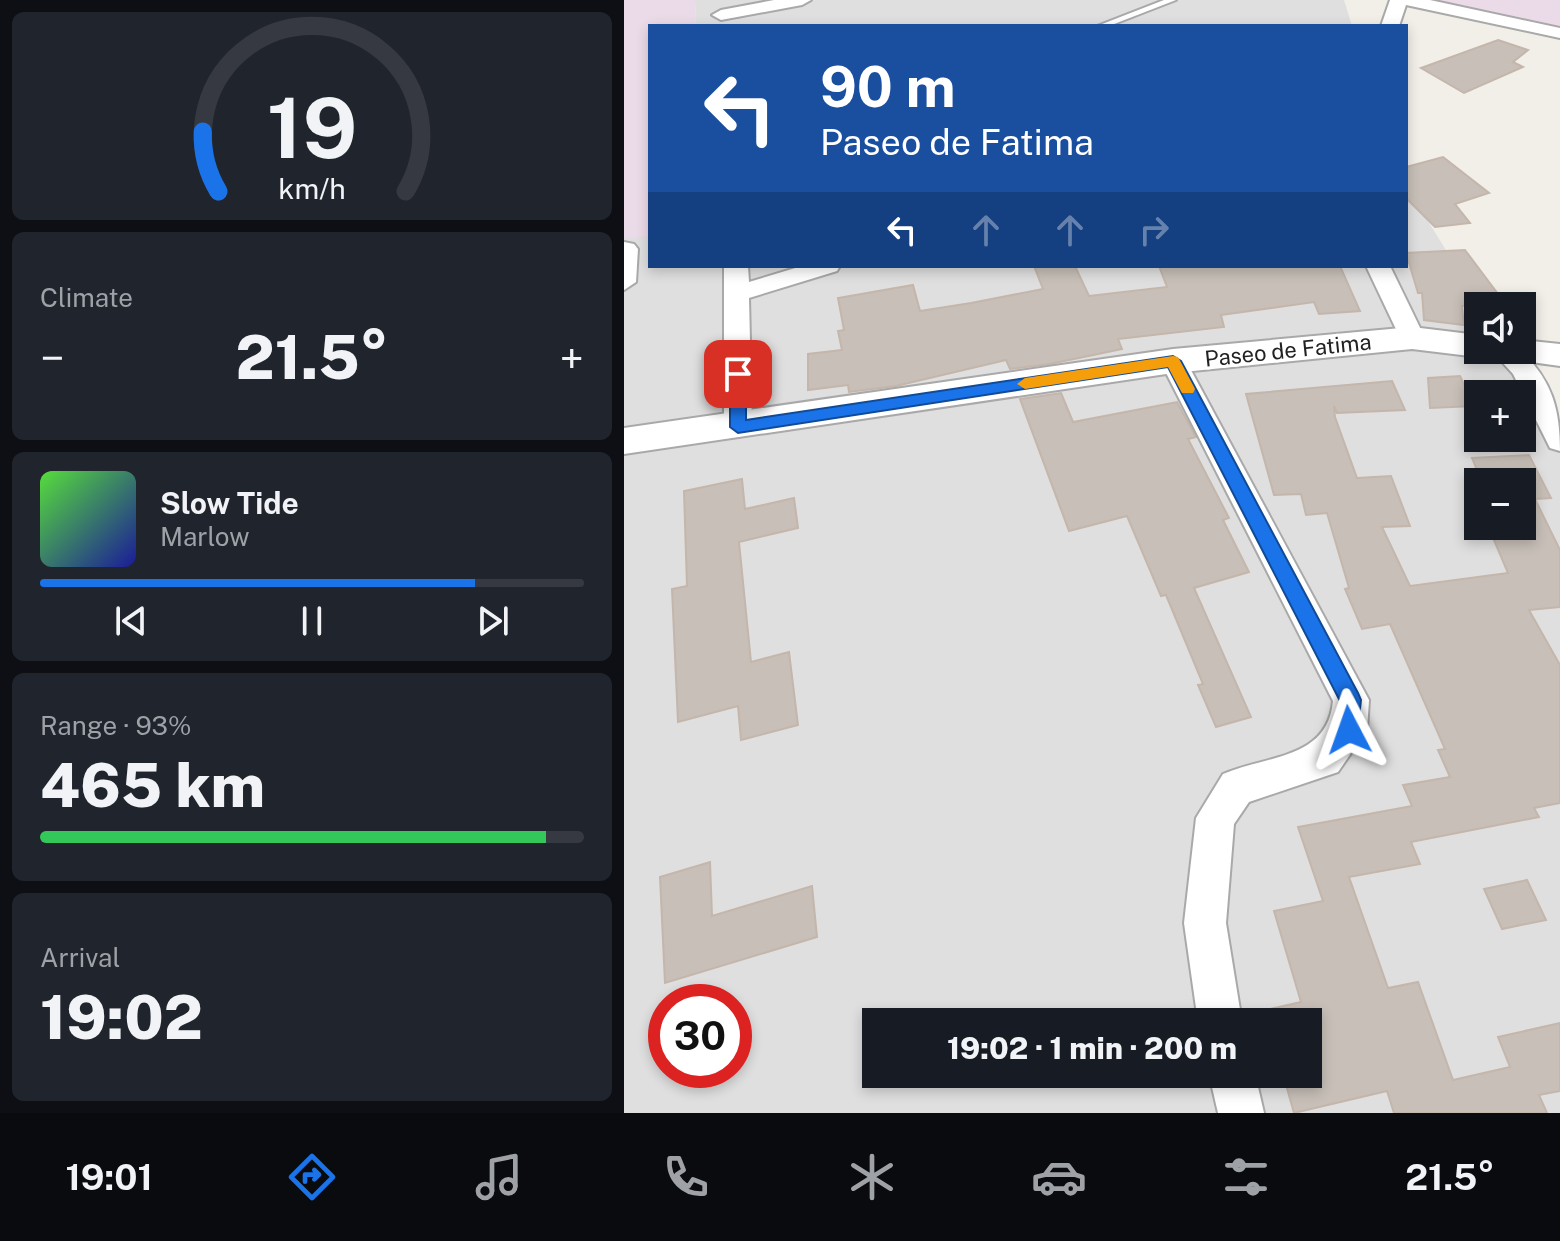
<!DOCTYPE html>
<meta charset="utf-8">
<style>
:root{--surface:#171b24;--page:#20242c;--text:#f1f3f6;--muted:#9ea1a6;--line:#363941;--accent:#1a73e8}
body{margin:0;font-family:"Public Sans",sans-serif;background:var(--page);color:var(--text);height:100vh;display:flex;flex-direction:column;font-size:30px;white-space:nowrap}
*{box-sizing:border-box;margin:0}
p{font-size:26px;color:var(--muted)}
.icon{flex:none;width:44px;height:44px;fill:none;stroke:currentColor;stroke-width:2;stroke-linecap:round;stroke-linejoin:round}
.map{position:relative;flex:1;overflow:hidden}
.details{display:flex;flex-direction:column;gap:12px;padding:12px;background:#0d0f14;width:624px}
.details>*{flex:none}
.guide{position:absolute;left:24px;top:24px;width:760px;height:244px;border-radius:0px;box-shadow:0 4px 12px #0003;background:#1a4fa0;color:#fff;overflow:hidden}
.buttons{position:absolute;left:840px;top:292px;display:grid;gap:16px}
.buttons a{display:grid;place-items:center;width:72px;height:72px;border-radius:0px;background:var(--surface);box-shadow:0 4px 12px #0003;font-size:40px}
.speed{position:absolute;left:24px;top:984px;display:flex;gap:16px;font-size:40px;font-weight:700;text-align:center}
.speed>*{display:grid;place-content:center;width:104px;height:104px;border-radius:50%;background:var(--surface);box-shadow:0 4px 12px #0003;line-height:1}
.speed .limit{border:12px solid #d22;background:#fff;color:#111}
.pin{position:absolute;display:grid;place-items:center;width:68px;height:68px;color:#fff;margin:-34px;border-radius:16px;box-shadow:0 4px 12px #0006}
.me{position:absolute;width:88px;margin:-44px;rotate:356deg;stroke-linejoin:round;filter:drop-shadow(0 0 6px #0008)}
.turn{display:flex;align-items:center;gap:28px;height:168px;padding:0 40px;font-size:36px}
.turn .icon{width:104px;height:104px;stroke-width:2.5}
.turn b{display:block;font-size:56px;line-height:68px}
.lanes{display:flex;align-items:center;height:76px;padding:0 40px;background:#0003;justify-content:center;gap:40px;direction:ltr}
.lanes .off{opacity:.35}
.big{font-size:60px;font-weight:800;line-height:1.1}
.details .card{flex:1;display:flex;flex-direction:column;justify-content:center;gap:12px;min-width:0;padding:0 28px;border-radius:12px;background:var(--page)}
.details .dial{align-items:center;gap:0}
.dial svg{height:208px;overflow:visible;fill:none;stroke:var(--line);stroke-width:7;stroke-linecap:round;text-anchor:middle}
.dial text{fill:var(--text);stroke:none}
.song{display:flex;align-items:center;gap:24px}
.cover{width:96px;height:96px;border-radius:12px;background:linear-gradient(135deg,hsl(110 70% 55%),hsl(240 70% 35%))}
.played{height:8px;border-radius:4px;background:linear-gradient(90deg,var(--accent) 80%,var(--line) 80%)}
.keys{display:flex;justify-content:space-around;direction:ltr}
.heat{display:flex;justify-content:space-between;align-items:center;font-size:44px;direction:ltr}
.charge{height:12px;border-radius:6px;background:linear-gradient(90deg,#34c759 93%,var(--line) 0)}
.trip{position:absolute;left:238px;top:1008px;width:460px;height:80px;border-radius:0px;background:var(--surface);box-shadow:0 4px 12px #0003;font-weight:800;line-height:80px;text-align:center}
.menu{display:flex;height:128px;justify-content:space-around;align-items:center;background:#090b0e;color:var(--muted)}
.menu .icon{width:56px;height:56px}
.menu .on{color:var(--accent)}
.menu b{font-size:36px;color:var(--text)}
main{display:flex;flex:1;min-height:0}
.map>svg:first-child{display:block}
.residential{fill:#e0dfdf;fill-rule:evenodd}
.industrial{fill:#ebdbe8}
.building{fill:#c7bfb8;stroke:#c4b6ab;stroke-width:2}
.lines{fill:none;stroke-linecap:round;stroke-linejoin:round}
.service-casing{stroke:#a9a9a9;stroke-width:4}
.minor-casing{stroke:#a9a9a9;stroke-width:4}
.tertiary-casing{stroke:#a9a9a9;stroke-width:4}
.service{fill:#fff;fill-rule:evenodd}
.minor{fill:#fff;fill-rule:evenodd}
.tertiary{fill:#fff;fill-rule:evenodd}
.route{fill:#1a73e8;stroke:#114b97;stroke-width:2}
.slow{fill:#f59e0b}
.labels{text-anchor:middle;stroke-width:6;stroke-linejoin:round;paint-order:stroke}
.street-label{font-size:22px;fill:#222;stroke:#fff}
</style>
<main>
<section class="details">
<div class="card dial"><svg viewBox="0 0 100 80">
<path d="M14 69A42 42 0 1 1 86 69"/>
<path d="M14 69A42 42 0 0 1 8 46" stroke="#1a73e8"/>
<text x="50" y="56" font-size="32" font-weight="700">19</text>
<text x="50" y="72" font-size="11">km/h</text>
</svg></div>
<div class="card"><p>Climate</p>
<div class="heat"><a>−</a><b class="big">21.5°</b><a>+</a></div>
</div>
<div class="card">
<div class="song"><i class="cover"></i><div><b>Slow Tide</b><p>Marlow</p></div></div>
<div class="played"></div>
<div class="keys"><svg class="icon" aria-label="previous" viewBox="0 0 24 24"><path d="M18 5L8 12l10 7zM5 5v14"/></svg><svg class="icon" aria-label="pause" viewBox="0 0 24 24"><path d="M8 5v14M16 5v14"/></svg><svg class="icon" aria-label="next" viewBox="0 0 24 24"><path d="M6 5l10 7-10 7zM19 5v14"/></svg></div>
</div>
<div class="card"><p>Range · 93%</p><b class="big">465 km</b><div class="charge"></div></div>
<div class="card"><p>Arrival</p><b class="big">19:02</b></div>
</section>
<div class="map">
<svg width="936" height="1113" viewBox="0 0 936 1113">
<rect width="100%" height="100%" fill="#f2efe9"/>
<g class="residential">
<path d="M71 0H720L728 26H72Z"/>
<path d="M782 186 857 306 854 350H884L936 449V1113H0V219L26 218V266H782ZM854 394H898V438H854ZM854 482H898V526H854ZM42 1002H110V1070H42ZM252 1022H684V1074H252Z"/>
</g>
<g class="industrial">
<path d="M0 0H71L72 26H26V236L0 238Z"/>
<path d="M779 0H936V33Z"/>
</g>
<g class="building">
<path d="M874 40 904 50 889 62 899 67 840 93 797 68Z"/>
<path d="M819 157 865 193 831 204 846 223 811 227 782 198V167Z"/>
<path d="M841 250 883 306H838L840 325 800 320 798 293H794L782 253Z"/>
<path d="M410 266H451L465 296 543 287 535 266H716L736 311 695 314 690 302 597 315 600 327 494 339 498 349 426 364 386 369 382 360 272 386 225 392 224 385 184 390V354L218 350 214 331 220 330 214 298 289 285 296 311 347 303 419 289Z"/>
<path d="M836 376 850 406 806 408 804 378Z"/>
<path d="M768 381 781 410 713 413 710 406 711 417 733 478 767 476 786 526 758 527 786 586 884 573 864 526H898V482H858L848 458 905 455 927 498 911 499 936 550V607L905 610 936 665V803L910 808 915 817 787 842 796 864 725 877 764 988 794 982 829 1080 886 1067 874 1037 936 1023V1091L915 1095 923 1113H770L763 1091 670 1113 659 1074H684V1022H645L642 1010 677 1002 650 911 699 901 674 827 788 806 779 785 826 777 814 750 821 749 766 624 738 629 721 589 725 588 703 513 682 515 677 494 650 495 622 394Z"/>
<path d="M437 393 449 422 553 402 572 437 564 439 605 518 599 520 625 572 570 588 627 717 592 727 574 685 579 684 542 595 537 596 503 516 445 531 396 399Z"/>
<path d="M118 479 121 509 170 498 174 528 115 542 127 662 165 652 174 725 117 740 114 706 54 722 48 589 63 586 60 491Z"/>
<path d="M86 862 88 916 188 886 193 937 41 983 36 877Z"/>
<path d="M903 880 922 920 878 929 860 889Z"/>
</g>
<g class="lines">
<g class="service-casing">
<path id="service" d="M540 0H552L485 26H473Z"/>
</g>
<g class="minor-casing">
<g id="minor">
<path d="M150 0H187L178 5 97 20 88 15 97 10Z"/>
<path d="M766 0H806L936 28V38L782 5 775 26H757Z"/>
<path d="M0 242 10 244 14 249 12 282 0 290Z"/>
<path d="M100 266H124L125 282 178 266H216L213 271 125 298 128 427 124 434 114 437 104 434 100 427Z"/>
<path d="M742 266H766L801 338 797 344H779Z"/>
<path d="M867 350H896C928 380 936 409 936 451L926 448 889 374Z"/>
<path d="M549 352 558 354 562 361 745 700 743 730 714 772 625 802 610 824 602 923 618 1022H574L560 923 572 818 599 774C644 755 704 759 709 701L536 361 540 354Z"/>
<path d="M585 1074H631L640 1113H594Z"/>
</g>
</g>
<g class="tertiary-casing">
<g id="tertiary">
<path d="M788 327 854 335V350H868L854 357 788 349 549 373 0 454V428L549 349Z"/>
<path d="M898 340 936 344V366L877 358 872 350H898Z"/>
</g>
</g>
<use href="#service" class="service"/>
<use href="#minor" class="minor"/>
<use href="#tertiary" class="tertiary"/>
</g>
<path class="route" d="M549 356 557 361 734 693 737 700 733 737 725 740 718 737 716 701 544 367 114 433 106 427V374L114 368 122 374V420Z"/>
<path class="slow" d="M549 356 554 357 571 389 569 393H558L544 367 401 389 393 384 401 378Z"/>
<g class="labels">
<g class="street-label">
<text transform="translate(664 350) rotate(-6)" y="8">Paseo de Fatima</text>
</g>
</g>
</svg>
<div class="buttons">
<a><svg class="icon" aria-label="sound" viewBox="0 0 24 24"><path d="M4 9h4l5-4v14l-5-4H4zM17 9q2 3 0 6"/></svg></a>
<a>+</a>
<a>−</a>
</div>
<div class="speed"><div class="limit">30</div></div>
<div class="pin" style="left:114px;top:374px;background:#d93025"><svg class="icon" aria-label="arrive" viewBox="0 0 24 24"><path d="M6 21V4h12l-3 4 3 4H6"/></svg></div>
<svg class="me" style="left:725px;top:730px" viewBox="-20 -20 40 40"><path d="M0-17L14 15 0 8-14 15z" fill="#1a73e8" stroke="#fff" stroke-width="4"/></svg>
<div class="trip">19:02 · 1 min · 200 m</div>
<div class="guide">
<div class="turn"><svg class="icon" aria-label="left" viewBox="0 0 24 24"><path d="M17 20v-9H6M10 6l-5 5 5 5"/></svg><div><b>90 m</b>Paseo de Fatima</div></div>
<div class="lanes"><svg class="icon" aria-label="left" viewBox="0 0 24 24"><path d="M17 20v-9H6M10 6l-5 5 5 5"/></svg><svg class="icon off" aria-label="ahead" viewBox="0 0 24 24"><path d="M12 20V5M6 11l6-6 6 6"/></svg><svg class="icon off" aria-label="ahead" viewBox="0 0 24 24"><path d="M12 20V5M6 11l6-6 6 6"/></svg><svg class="icon off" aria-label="right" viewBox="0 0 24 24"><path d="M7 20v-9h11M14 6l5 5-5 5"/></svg></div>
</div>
</div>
</main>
<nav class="menu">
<b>19:01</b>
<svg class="icon on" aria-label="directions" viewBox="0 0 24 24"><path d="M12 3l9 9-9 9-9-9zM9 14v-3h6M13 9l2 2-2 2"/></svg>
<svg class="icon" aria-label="music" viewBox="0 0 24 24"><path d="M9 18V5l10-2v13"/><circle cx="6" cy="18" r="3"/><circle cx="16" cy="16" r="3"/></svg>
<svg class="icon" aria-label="phone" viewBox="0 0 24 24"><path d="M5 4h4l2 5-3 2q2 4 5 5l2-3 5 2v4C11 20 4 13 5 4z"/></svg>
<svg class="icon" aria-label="climate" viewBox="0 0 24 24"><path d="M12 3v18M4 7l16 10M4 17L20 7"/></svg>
<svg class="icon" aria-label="car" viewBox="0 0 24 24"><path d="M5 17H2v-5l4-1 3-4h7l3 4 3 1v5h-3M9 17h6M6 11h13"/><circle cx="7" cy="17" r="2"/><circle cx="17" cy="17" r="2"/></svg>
<svg class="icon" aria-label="filters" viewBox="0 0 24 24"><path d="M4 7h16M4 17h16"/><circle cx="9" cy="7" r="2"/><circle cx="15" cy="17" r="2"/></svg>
<b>21.5°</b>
</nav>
